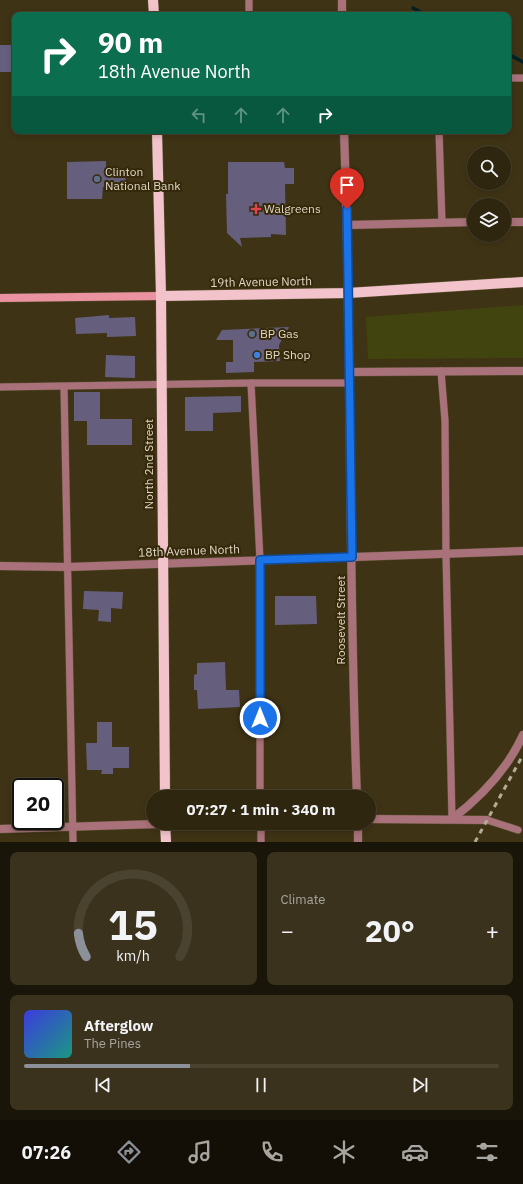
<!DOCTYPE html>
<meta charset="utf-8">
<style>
:root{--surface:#2f2610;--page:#3b321e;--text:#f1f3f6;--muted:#a7a59f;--line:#4a4330;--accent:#8c9099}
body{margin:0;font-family:"IBM Plex Sans",sans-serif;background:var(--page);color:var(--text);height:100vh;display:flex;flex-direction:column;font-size:15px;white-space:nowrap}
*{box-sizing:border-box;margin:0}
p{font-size:13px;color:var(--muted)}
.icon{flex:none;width:22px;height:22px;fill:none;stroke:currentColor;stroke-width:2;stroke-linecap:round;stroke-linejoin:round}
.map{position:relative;height:842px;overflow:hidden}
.sheet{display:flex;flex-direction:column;gap:10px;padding:10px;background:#1a1509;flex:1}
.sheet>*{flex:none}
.top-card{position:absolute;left:12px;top:12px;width:499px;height:122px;border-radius:8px;box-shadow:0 2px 6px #0003,0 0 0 1px var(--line);background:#0b6e4f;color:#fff;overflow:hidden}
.buttons{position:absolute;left:467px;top:146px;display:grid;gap:8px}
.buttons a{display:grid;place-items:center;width:44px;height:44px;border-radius:50%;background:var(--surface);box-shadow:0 2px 6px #0003,0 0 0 1px var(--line);font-size:20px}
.speed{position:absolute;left:12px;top:778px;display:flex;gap:8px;font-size:20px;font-weight:700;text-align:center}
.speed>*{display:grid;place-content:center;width:52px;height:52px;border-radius:50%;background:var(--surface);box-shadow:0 2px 6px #0003,0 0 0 1px var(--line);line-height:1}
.speed .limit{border:2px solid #111;border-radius:6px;background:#fff;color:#111}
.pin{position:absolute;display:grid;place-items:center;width:34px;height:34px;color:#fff;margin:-41px -17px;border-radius:50% 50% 50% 0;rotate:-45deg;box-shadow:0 0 4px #0007}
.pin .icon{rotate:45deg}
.me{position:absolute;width:44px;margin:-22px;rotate:0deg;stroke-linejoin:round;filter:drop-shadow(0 0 3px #0008)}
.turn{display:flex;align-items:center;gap:14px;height:84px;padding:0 20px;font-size:18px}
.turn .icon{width:52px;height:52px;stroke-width:2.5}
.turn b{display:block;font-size:28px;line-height:34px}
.lanes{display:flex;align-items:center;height:38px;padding:0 20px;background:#0003;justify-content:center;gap:20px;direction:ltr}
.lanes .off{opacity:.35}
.big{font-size:30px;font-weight:700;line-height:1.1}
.sheet .tile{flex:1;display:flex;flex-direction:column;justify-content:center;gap:6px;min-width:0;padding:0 14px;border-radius:8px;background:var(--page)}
.sheet .dial{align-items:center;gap:0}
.dial svg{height:104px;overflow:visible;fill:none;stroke:var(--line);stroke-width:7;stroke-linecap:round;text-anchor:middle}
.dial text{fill:var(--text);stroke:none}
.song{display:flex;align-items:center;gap:12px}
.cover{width:48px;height:48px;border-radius:6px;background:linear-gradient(135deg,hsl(240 70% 55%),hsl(170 70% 35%))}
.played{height:4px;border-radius:2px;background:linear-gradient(90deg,var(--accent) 35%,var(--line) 35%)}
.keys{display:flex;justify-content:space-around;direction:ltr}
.heat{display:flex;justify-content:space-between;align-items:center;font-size:22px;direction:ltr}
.sheet .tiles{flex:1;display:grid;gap:10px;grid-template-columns:1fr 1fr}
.tile:last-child{grid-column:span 2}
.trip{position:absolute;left:146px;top:790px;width:230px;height:40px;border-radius:20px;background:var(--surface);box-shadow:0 2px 6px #0003,0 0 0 1px var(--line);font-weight:700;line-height:40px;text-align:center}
.tab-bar{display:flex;height:64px;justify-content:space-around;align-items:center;background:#130f06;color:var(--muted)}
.tab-bar .icon{width:28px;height:28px}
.tab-bar .selected{color:var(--accent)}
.tab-bar b{font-size:18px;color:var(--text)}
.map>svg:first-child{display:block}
.green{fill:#42440f}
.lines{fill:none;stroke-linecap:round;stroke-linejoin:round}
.stream{stroke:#002125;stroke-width:3.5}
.building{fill:#655f7d}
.lane-casing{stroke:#5c5135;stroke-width:8}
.street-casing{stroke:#5c5135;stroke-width:9}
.secondary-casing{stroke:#5c5135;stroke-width:9}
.primary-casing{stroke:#5c5135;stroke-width:11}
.lane{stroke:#a9717a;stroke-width:7}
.street{stroke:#a9717a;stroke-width:8}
.secondary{stroke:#eb92a0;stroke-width:8}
.primary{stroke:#f2c3ca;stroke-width:10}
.rail{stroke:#b3ab96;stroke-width:3;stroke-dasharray:5 5;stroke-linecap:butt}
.route-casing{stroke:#114b97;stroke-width:10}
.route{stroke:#1a73e8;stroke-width:7}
.service-dot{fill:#5c6f8a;stroke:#35290a;stroke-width:1.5}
.health-dot{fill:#e0444e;stroke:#35290a;stroke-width:1.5}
.shop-dot{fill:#3f7fe0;stroke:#35290a;stroke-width:1.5}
.labels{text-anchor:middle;stroke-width:4;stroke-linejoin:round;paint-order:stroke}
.poi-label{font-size:12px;fill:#dfd8c7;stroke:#35290a;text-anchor:start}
.street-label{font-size:12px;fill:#dfd8c7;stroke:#35290a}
</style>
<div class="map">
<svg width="523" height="842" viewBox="0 0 523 842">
<rect width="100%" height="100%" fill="#3f3315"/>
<path class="green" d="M523 305V358L368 359 366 317Z"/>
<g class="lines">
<g class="stream">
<path d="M413 8 426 15"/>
<path d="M508 54 523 62"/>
</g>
</g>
<g class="building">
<rect x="0" y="45" width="15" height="27"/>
<path d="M106 161V169H117L116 172H125L126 187H103L102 199H67V162Z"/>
<path d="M228 162H284L285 168H294V184H285L286 235 271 234V237L240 238 242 247 227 233 226 194H228Z"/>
<path d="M109 315V318L135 317 136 336 107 337V333L76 334 75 318Z"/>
<path d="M289 327 279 345 280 361 254 362V372L226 373V362H233V340H216L222 330Z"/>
<path d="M106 355 135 356V378L105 377Z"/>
<path d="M74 392H100V419H132V445H87V421H74Z"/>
<path d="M241 396V412L213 413V431H185V397Z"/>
<path d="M84 591 123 592 122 609 111 608V622L98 621 99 610 83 609Z"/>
<path d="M275 596H316L317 624 275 625Z"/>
<path d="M225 662 226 690H239L240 707 198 709 197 690H194V675L197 674V663Z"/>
<path d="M97 722H112V747H129V768H113V774H101L102 770H87L86 743H97Z"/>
</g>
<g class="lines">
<g class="lane-casing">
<g id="lane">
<path d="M249 0V15"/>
<path d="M508 78H523"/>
<path d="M439 131 442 223"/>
<path d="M441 371 445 421 446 554 452 819"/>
<path d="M251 383 260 560V797"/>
<path d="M0 387 251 383H349"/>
<path d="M64 387 73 842"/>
<path d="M487 820 518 830"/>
<path d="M261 823V842"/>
</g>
</g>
<g class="street-casing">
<g id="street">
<path d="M342 0V15"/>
<path d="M344 131C352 353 348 575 357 797"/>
<path d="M504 222H523"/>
<path d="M348 225 474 222"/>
<path d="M350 372 523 371"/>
<path d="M0 566 68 567 523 551"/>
<path d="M369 819 487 820"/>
<path d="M452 819C482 796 507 770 523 735"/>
<path d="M0 829 189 823"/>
<path d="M358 842V823"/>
</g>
</g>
<g class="secondary-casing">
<path id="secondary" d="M0 298 161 296"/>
</g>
<g class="primary-casing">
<g id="primary">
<path d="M153 0 154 15"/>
<path d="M157 131 161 296 165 797"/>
<path d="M161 296 348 293 523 282"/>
<path d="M165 823 166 842"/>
</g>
</g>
<use href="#lane" class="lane"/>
<use href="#street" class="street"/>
<use href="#secondary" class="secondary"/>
<use href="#primary" class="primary"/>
<path class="rail" d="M475 842 523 755"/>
</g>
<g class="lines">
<g class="route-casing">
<path id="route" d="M260 718V560L352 557 347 209"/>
</g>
<use href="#route" class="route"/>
</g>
<g class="service-dot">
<circle cx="97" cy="179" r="4"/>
<circle cx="252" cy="334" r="4"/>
</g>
<path class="health-dot" d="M254 203h4v4h4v4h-4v4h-4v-4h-4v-4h4z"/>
<circle class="shop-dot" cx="257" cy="355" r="4"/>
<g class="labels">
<g class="poi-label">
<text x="105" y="176">Clinton<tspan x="105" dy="14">National Bank</tspan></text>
<text x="264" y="213">Walgreens</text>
<text x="260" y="338">BP Gas</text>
<text x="265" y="359">BP Shop</text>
</g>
<g class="street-label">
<text transform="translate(261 282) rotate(-1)" y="4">19th Avenue North</text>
<text transform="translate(149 464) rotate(-90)" y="4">North 2nd Street</text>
<text transform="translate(189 551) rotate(-2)" y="4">18th Avenue North</text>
<text transform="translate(341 620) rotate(-90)" y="4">Roosevelt Street</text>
</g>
</g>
</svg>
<div class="buttons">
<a><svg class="icon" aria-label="search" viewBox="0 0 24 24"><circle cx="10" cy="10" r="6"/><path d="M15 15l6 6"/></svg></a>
<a><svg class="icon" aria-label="layers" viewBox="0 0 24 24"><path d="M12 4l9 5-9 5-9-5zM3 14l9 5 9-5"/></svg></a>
</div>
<div class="speed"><div class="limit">20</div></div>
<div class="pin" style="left:347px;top:209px;background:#d93025"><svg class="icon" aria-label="arrive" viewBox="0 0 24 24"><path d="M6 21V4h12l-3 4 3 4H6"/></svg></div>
<svg class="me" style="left:260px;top:718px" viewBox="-20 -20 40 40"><circle r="17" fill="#1a73e8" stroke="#fff" stroke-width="3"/><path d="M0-11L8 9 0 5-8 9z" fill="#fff"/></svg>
<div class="trip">07:27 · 1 min · 340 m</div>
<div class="top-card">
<div class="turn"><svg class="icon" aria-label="right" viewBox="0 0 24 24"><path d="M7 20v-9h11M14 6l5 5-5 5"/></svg><div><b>90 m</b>18th Avenue North</div></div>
<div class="lanes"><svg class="icon off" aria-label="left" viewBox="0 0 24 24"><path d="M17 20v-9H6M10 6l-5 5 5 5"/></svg><svg class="icon off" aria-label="ahead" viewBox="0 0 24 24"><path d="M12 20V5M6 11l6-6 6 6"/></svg><svg class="icon off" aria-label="ahead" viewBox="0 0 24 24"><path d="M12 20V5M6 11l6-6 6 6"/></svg><svg class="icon" aria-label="right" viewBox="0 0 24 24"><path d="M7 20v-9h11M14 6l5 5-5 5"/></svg></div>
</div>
</div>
<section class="sheet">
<div class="tiles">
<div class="tile dial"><svg viewBox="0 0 100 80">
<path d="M14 69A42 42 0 1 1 86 69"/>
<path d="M14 69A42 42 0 0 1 8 51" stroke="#8c9099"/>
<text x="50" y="56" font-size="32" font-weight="700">15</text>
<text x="50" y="72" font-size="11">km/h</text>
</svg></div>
<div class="tile"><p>Climate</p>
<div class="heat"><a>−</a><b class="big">20°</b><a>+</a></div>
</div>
<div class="tile">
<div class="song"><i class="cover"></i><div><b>Afterglow</b><p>The Pines</p></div></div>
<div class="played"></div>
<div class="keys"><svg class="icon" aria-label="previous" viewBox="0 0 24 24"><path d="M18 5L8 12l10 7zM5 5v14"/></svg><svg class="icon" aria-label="pause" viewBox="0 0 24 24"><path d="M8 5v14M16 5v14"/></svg><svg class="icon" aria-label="next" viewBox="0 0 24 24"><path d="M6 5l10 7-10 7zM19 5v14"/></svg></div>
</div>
</div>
</section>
<nav class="tab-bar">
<b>07:26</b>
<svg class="icon selected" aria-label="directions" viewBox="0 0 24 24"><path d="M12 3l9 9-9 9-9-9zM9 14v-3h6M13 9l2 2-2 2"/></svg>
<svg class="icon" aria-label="music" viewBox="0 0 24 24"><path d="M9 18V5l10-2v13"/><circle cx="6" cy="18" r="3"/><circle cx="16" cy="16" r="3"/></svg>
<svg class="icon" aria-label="phone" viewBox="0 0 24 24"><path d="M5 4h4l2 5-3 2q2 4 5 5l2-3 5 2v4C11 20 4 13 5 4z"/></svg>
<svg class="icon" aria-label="climate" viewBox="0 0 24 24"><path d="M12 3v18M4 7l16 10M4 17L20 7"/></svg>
<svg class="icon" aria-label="car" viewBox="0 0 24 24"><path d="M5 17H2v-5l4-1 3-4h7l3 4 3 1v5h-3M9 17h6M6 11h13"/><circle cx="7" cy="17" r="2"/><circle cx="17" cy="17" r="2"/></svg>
<svg class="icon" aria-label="filters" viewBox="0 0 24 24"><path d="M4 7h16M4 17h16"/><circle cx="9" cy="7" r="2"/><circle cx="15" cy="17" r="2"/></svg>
</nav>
